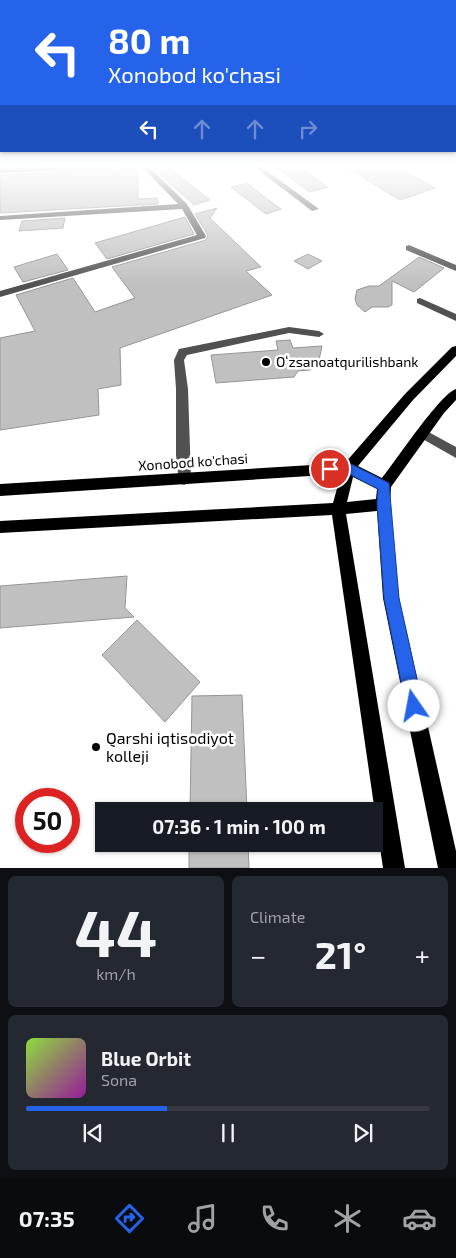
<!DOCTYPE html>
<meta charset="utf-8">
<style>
:root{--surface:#171b24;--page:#242831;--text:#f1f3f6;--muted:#9ea1a6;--line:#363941;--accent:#2563eb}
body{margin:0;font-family:"Exo 2",sans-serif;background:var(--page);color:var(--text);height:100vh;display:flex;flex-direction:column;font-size:19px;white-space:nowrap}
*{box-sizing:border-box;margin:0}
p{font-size:16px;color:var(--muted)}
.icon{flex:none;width:28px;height:28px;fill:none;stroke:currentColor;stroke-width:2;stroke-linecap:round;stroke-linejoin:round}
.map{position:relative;height:868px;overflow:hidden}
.details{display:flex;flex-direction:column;gap:8px;padding:8px;background:#0d0f14;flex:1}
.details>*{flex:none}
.top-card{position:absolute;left:0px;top:0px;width:456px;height:152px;box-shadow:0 1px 4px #0004;background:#2563eb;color:#fff;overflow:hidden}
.speed{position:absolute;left:15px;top:788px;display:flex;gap:10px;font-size:25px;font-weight:700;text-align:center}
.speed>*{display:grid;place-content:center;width:65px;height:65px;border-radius:50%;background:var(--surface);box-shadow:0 1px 4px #0004;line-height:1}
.speed .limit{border:8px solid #d22;background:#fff;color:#111}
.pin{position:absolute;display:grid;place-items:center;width:42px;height:42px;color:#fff;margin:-21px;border:2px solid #fff;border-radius:50%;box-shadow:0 1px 5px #0007}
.me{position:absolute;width:55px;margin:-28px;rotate:348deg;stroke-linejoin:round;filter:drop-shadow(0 0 4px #0008)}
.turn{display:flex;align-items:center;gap:18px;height:105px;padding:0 25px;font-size:22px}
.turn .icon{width:65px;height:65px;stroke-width:2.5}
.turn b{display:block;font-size:35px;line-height:42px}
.lanes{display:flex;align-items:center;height:48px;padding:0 25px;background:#0003;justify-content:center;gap:25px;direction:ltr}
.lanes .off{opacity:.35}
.big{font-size:38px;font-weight:700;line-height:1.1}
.details .tile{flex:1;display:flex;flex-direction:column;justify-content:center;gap:8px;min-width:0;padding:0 18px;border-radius:8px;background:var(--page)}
.details .dial{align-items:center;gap:0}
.dial b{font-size:65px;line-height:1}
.song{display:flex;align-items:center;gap:15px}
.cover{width:60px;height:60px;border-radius:8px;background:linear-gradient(135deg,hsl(90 70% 55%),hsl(300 70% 35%))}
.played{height:5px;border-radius:2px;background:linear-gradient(90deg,var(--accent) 35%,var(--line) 35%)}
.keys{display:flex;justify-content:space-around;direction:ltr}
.heat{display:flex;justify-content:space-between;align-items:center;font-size:28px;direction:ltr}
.details .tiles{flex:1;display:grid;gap:8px;grid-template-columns:1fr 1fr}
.tile:last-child{grid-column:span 2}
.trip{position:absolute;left:95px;top:802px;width:288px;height:50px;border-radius:0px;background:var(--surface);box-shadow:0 1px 4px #0004;font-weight:700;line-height:50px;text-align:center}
.menu{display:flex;height:80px;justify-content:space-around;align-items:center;background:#090b0e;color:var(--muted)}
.menu .icon{width:35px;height:35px}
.menu .active{color:var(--accent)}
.menu b{font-size:22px;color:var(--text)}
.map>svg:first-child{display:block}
.building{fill:#c0c0c0;stroke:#959595}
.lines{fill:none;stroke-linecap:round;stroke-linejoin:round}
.minor{fill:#515151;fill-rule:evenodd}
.major{fill:#000;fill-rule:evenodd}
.route{fill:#2563eb;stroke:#184099}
.poi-dot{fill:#000;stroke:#fff;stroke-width:2}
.labels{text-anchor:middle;stroke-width:5;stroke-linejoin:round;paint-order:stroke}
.poi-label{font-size:14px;fill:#000;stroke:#fff;text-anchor:start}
.street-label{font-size:14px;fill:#000;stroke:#fff}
.near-poi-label{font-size:16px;fill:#000;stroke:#fff;text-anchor:start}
</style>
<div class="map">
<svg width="456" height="868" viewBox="0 0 456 868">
<rect width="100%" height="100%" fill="#fff"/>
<g class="building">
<path d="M150 165H166L210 200 194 205Z"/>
<path d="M273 165H297L328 187 310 192Z"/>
<path d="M343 165H395L435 188 400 200Z"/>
<path d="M138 168V199L157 198 158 204 141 205 138 203 139 205 0 213V175Z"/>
<path d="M247 183 263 196 281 209 266 214 231 187Z"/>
<path d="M217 208 210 218 261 267 246 271 272 295 120 348 121 385 98 389 99 415 0 430V338L35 331 16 295 73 278 95 312 135 298 112 267 206 240 208 235 195 214Z"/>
<path d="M185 217 194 234 107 259 95 243Z"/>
<path d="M65 218 63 228 19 231 22 221Z"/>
<path d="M57 254 68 270 23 282 14 267Z"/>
<path d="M308 254 322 261 308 269 294 261Z"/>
<path d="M419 257 444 268 414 292 392 281V305L388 307H372L365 312 357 305 355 299 357 290 369 286H379Z"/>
<path d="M290 340 293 348 322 346 318 365 310 370 298 371 294 377 216 383 211 355 278 350 276 341Z"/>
<path d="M127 576 125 608 134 617 0 628V586Z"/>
<path d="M137 620 200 682 165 722 102 655Z"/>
<path d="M242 695 247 811H190L192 696Z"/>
<path d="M189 844H248L249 868H189Z"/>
</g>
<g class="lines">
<g class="minor">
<path d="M90 165H138L135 167 0 173V169Z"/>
<path d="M140 165H147L187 204 206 236 205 238 0 297V291L197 235 182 209 0 220V216L178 204Z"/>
<path d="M252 165H259L319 209 312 211Z"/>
<path d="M409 245 456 265V271L406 250V246Z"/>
<path d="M420 298 456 314V321L417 303V299Z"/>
<path d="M289 327 319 331 324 334 319 337 289 333 187 355 184 360 188 389 191 479 189 483 184 485 179 483 176 455V389L174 360 179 349Z"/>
<path d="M423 429 456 447V458L419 437 417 434 419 431Z"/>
</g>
<path class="major" d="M456 346V356L413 400 358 466 382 478C395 462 440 394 456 389V400L444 413 391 487 390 504 399 598 456 851V868H438L383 598 377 511 346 514 405 868H383L332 515 0 533V521L333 503 341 474 0 496V484L345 463 405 394 452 347ZM353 477 377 489 376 499 347 502Z"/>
</g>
<linearGradient id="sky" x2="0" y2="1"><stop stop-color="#8baccb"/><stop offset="0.58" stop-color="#fff"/><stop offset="1" stop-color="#fff" stop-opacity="0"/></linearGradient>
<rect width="456" height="286" fill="url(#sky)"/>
<path class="route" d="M349 463 389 483 399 598 423 706 420 712 414 715 409 712 406 706 384 598 377 504 378 489 347 473H326L324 469 326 466Z"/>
<g class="poi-dot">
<circle cx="266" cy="362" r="5"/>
<circle cx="96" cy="747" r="5"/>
</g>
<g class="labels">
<g class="poi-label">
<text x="276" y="367">Oʻzsanoatqurilishbank</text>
</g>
<g class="street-label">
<text transform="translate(193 462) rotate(-4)" y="5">Xonobod ko'chasi</text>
</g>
<g class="near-poi-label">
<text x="106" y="744">Qarshi iqtisodiyot<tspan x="106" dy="18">kolleji</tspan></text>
</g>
</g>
</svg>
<div class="speed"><div class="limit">50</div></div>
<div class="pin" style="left:330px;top:469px;background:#d93025"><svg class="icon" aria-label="arrive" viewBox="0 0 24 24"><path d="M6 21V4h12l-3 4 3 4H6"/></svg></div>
<svg class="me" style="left:414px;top:706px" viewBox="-20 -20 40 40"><circle r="19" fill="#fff"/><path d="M0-13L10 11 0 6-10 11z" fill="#2563eb"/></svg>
<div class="trip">07:36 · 1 min · 100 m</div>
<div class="top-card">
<div class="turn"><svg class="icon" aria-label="left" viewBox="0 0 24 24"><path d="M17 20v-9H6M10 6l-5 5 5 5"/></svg><div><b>80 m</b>Xonobod ko'chasi</div></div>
<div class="lanes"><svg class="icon" aria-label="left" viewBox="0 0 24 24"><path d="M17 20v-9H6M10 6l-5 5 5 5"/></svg><svg class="icon off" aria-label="ahead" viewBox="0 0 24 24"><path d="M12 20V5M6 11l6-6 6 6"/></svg><svg class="icon off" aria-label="ahead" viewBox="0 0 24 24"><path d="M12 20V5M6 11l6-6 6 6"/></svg><svg class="icon off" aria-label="right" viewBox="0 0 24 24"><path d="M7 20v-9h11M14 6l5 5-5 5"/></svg></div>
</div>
</div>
<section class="details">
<div class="tiles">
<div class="tile dial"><b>44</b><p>km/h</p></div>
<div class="tile"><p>Climate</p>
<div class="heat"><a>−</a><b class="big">21°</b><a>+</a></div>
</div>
<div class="tile">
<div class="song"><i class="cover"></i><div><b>Blue Orbit</b><p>Sona</p></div></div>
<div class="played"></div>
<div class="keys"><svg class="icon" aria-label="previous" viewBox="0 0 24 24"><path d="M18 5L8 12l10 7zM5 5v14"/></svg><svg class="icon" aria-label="pause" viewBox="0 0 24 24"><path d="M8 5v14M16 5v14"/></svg><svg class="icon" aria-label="next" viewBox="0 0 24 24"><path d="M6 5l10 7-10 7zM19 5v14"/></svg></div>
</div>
</div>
</section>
<nav class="menu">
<b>07:35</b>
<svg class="icon active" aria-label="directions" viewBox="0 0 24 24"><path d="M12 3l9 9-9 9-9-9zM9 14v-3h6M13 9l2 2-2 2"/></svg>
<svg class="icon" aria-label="music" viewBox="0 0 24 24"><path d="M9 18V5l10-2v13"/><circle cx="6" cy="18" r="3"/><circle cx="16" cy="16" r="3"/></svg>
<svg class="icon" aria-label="phone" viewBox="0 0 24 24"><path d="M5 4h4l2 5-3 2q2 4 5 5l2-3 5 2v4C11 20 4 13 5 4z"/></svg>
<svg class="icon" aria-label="climate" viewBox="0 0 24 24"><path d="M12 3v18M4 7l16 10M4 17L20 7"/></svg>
<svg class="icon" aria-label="car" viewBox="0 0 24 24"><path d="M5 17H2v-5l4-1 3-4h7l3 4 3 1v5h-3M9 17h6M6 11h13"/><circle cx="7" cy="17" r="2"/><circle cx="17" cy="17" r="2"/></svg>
</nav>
